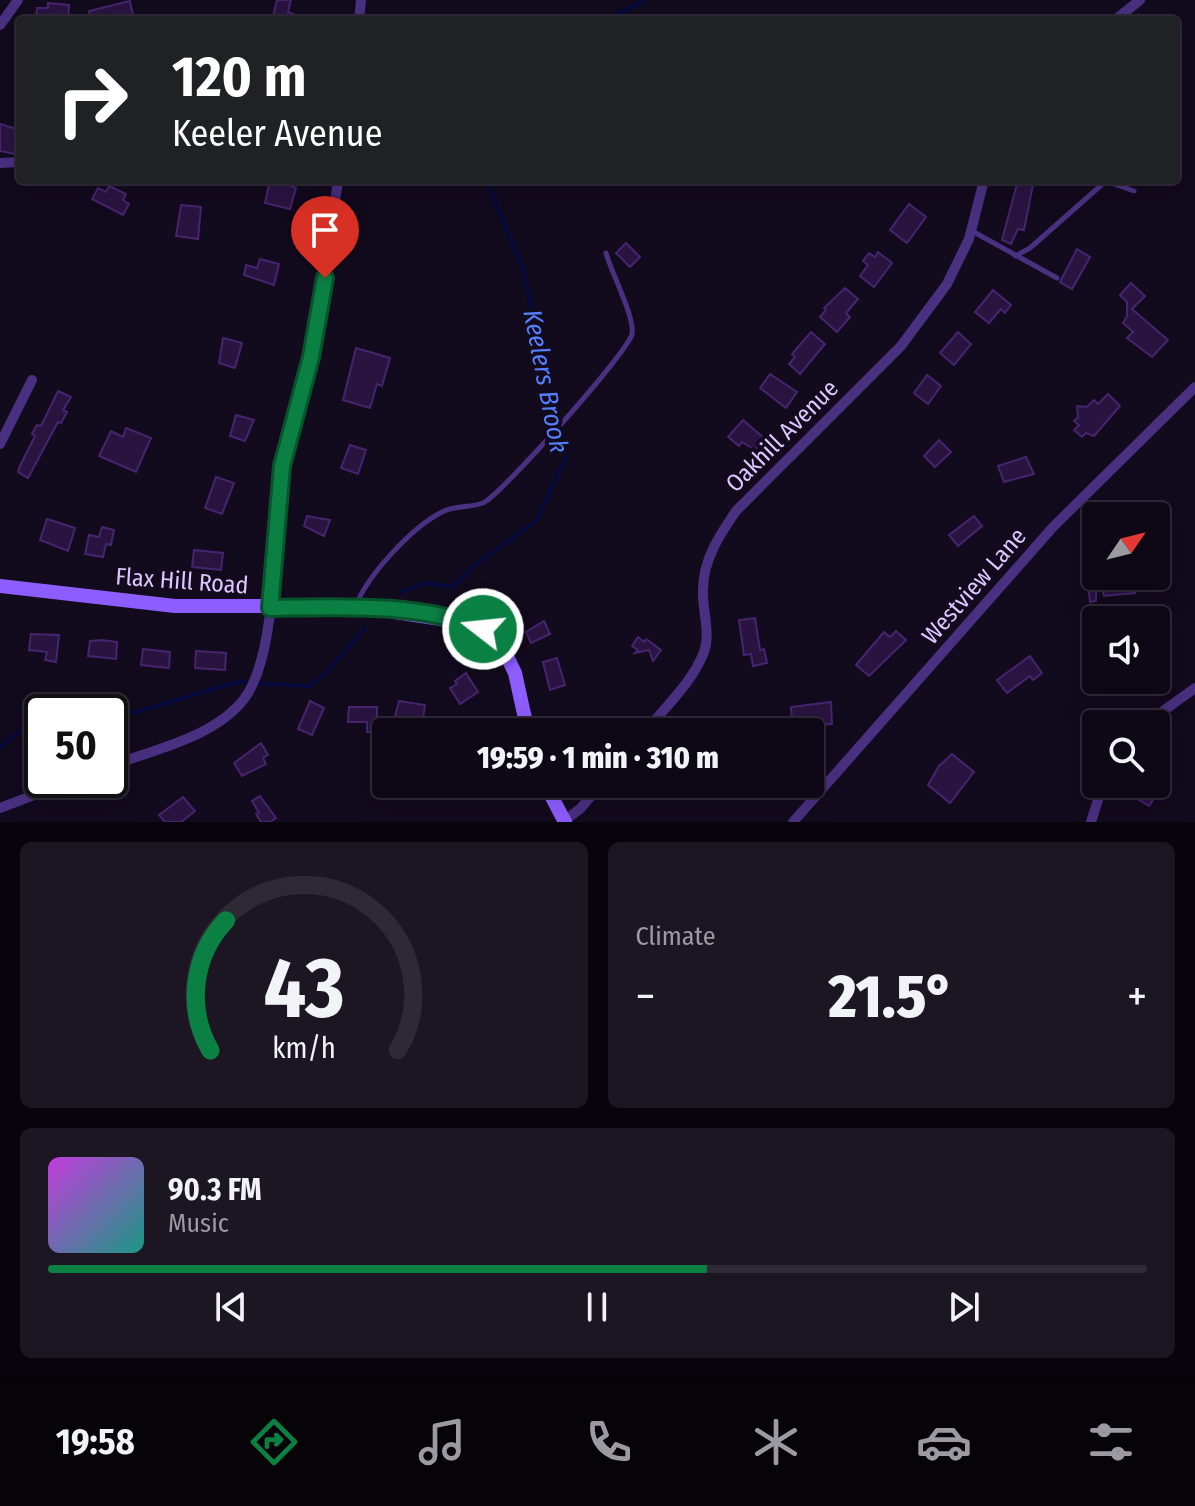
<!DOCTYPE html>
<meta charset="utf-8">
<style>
:root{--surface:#0e0816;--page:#1c1623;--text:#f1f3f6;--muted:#9b9aa1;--line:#2e2935;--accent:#0b8043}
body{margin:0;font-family:"Fira Sans Condensed",sans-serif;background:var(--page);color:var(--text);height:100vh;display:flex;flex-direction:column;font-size:30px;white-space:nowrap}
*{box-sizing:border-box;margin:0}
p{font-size:26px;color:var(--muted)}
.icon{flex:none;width:44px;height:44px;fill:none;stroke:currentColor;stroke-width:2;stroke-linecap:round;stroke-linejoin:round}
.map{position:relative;height:822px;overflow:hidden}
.side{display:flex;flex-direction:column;gap:20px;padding:20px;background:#08040c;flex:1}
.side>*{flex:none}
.guide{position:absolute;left:16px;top:16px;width:1164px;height:168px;border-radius:8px;box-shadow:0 8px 32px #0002,0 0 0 2px var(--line);background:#202124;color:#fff;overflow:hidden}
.needle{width:52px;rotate:55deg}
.controls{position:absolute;left:1082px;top:502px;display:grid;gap:16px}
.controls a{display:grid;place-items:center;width:88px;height:88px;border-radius:8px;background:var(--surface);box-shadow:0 8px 32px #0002,0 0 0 2px var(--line);font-size:40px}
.speed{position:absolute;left:24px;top:694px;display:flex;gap:16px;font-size:40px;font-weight:700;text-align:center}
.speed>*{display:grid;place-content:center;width:104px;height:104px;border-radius:50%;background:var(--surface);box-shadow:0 8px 32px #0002,0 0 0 2px var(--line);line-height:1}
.speed .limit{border:4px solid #111;border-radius:12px;background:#fff;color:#111}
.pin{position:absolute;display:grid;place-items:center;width:68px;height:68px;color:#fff;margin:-82px -34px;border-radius:50% 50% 50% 0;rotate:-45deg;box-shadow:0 0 8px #0007}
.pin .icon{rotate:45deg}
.me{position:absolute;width:88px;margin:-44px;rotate:286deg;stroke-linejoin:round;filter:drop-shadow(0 0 6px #0008)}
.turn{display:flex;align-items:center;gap:28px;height:168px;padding:0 24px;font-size:36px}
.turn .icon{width:104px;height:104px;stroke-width:2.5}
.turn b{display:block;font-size:56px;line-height:68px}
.big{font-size:60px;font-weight:800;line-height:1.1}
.side .tile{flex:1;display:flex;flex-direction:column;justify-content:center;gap:12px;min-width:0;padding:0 28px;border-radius:12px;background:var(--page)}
.side .dial{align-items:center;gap:0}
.dial svg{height:208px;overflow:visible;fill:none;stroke:var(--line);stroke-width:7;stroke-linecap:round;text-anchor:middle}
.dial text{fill:var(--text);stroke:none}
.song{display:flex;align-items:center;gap:24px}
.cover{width:96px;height:96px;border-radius:12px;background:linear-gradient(135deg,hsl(290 70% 55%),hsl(170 70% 35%))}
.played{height:8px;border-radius:4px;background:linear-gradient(90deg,var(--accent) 60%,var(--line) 60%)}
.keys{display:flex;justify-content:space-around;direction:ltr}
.heat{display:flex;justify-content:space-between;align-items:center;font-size:44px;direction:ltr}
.side .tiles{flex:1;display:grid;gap:20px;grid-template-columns:1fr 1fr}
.tile:last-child{grid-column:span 2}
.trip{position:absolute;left:372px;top:718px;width:452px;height:80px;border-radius:8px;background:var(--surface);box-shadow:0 8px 32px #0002,0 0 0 2px var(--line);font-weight:800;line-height:80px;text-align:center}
.tabs{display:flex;height:128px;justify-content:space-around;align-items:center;background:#060309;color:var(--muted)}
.tabs .icon{width:56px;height:56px}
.tabs .on{color:var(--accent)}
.tabs b{font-size:36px;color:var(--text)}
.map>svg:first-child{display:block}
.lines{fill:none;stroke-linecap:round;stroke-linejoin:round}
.stream{stroke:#05093b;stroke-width:4}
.building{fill:#291440;stroke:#47246e;stroke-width:2}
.service{stroke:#4a3080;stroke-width:5}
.minor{stroke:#4a3080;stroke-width:10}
.secondary{stroke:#8e5dff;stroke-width:14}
.route-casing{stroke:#07532c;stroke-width:20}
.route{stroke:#0b8043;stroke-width:14}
.labels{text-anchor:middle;stroke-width:8;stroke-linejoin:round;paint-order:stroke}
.street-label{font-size:24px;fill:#dcc6ff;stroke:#120a1d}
.water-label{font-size:26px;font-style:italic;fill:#5480ff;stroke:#120a1d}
</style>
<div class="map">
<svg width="1195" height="822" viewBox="0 0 1195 822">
<rect width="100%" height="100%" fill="#120a1d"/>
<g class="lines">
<g class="stream">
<path d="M608 20 644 0"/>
<path d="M402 592 425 583 453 587 471 568 536 521 566 457 522 267 486 180"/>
<path d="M45 712 76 704 109 712"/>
<path d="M110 712H136L237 682 309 686 324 675 365 628"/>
<path d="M0 747 42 714"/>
</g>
</g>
<g class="building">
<path d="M277 0H291L288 12 307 20H272Z"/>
<path d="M130 1 133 15 113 20H91L89 11Z"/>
<path d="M48 3 69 5 68 20H36L37 8H48Z"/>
<path d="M0 124 20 130 15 154 0 151Z"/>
<path d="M270 180H291L289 185 296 188 290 209 265 203Z"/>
<path d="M1018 180 1033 185 1024 230 1018 229 1011 244 1002 240Z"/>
<path d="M109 186 126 194 123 200 129 204 123 215 92 199 98 188 106 192Z"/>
<path d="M909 204 926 217 907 243 890 230Z"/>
<path d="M181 205 201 207 198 239 176 236Z"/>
<path d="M626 243 640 257 630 267 616 253Z"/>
<path d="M1077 249 1090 257 1072 289 1060 282Z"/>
<path d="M878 252 892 263 874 287 860 276 868 265 863 261 869 253 875 257Z"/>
<path d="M260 259 279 264 274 285 244 275 246 265 257 268Z"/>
<path d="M1131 283 1145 296 1132 309 1168 340 1152 357 1127 338 1133 332 1123 323 1127 316V302L1120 295Z"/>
<path d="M845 288 858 299 846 313 850 317 837 332 820 317 826 310 824 308Z"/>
<path d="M993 290 1011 305 1005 313 1001 309 989 323 975 312Z"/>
<path d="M811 332 825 344 800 374 789 364 795 357 792 354Z"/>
<path d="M958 332 971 344 954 365 940 353Z"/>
<path d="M223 338 242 343 235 368 219 363Z"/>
<path d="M356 348 390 358 382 386 377 384 370 408 343 400Z"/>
<path d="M770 374 797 392 786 408 760 388Z"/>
<path d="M927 375 941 386 928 404 914 393Z"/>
<path d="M58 391 71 397 63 410 67 412 61 423 58 422 28 478 18 472 20 466 35 436 32 434 37 425 41 426Z"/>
<path d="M1108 394 1120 406 1094 436 1086 433 1082 437 1074 430 1079 425 1074 421 1078 417 1077 406 1087 407 1094 400 1098 404Z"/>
<path d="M236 415 254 420 245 441 230 436Z"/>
<path d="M743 420 764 438 755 450 742 442 739 446 728 437Z"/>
<path d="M126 428 151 438 136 472 99 456 111 431 123 437Z"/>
<path d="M939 440 951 452 935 467 924 456Z"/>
<path d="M350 445 366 450 358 474 341 468Z"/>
<path d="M1026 457 1034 474 1004 482 998 466Z"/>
<path d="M216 477 234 483 222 514 205 508Z"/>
<path d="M307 516 330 520 324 536 304 526Z"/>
<path d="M974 516 982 526 958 546 949 535Z"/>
<path d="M47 519 75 528 68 551 40 540Z"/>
<path d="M102 527 114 530 111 545 106 544 103 557 85 554 89 535 99 537Z"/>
<path d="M194 550 223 553 221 570 192 567Z"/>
<path d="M1096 573V576H1134L1135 593 1104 596 1102 588H1096V601L1090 602 1087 575Z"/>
<path d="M755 618 760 650 764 649 767 663 753 666 751 654 744 655 739 620Z"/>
<path d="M544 621 550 634 531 643 526 632Z"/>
<path d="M896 631 906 640 869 676 856 665 884 632 890 637Z"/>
<path d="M31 634 59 635 56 662 45 660 47 652 29 650Z"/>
<path d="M638 637 644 642 646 639 661 650 653 661 649 650 635 653 638 650 632 646Z"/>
<path d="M102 640 117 642 116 659 88 656 90 641Z"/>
<path d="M143 649 170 652 169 668 141 665Z"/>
<path d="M196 651 226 653 225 670 195 668Z"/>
<path d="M1030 656 1042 673 1033 680 1030 676 1007 693 997 680Z"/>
<path d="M557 658 565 685 550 690 543 662Z"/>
<path d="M466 673 478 692 460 704 450 688 457 684 455 681Z"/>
<path d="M310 701 324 708 312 735 298 729Z"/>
<path d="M399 701 425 705 421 732 407 731 410 719 395 716Z"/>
<path d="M831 702 832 724 810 725V719H792L791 707Z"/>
<path d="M349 707H377V732H367V722H348Z"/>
<path d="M261 743 268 755 263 758 266 764 242 776 234 763Z"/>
<path d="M952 754 974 772 950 803 928 785 939 766Z"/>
<path d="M1139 784H1163L1149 806 1131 795Z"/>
<path d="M260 796 276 818 270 822H261L256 814 259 813 252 801Z"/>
<path d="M183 797 195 811 181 822H165L159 815Z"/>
</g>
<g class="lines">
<g class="service">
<path d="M972 231 1057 278"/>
<path d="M1015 256 1030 248 1106 181 1134 191"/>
<path d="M356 605C368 575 412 527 442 512 455 505 470 508 483 503 500 496 629 351 632 334 635 317 611 272 606 253"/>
</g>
<g class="minor">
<path d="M359 20 361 0"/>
<path d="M1115 20 1140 0"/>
<path d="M0 25 18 0"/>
<path d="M0 163 20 162"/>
<path d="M0 444 32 380"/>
<path d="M1145 724 1195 688"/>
<path d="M645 732C665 707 692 683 704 652 711 633 702 610 703 590 703 560 719 536 736 511L901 346 947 284 969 239 984 180"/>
<path d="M110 766C153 750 215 737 244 699 279 653 273 526 282 466 288 428 303 392 312 355 325 297 330 238 338 180"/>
<path d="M0 808 73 780"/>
<path d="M564 821 581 808 601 784"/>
<path d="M793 822 1053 527 1195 387"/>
<path d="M1091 822 1103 784"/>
</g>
<g class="secondary">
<path d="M0 586 175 606H356L467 623 490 634 503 648 515 673 528 732"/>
<path d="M545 784 565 822"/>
</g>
</g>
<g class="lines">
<g class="route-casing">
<path id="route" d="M325 278 311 357 282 466 270 608C337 607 421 602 483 629"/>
</g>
<use href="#route" class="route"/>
</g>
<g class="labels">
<g class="street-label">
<text transform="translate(782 436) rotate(-45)" y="8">Oakhill Avenue</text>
<text transform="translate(182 581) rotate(4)" y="8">Flax Hill Road</text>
<text transform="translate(974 586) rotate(-49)" y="8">Westview Lane</text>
</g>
<g class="water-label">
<text transform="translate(546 381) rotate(79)" y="9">Keelers Brook</text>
</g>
</g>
</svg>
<div class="controls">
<a><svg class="needle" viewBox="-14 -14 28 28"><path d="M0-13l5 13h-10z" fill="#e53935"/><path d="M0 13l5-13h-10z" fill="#9b9aa1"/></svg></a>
<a><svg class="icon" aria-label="sound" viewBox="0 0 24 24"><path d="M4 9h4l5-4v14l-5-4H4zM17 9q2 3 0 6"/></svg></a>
<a><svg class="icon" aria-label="search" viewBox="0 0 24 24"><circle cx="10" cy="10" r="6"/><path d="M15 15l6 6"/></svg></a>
</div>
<div class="speed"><div class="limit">50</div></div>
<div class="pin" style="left:325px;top:278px;background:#d93025"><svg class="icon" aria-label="arrive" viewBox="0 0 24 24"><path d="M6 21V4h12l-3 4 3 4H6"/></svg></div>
<svg class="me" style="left:483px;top:629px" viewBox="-20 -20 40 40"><circle r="17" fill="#0b8043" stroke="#fff" stroke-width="3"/><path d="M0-11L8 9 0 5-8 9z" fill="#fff"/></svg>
<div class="trip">19:59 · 1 min · 310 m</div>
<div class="guide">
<div class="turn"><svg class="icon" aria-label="right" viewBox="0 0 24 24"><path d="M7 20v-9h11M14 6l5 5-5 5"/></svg><div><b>120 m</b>Keeler Avenue</div></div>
</div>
</div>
<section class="side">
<div class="tiles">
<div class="tile dial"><svg viewBox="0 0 100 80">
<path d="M14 69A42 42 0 1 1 86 69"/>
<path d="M14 69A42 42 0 0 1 20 19" stroke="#0b8043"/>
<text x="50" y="56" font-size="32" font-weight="700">43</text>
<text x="50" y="72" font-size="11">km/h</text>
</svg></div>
<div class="tile"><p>Climate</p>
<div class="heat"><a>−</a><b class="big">21.5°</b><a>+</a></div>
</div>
<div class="tile">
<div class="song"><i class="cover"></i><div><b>90.3 FM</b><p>Music</p></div></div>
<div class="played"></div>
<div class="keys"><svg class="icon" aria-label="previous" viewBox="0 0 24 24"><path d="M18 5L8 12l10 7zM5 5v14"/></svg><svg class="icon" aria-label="pause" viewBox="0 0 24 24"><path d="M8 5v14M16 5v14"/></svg><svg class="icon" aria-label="next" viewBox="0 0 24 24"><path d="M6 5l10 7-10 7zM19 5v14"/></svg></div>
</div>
</div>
</section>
<nav class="tabs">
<b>19:58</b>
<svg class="icon on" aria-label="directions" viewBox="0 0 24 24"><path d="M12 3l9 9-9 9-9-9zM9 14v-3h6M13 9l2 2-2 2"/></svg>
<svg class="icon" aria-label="music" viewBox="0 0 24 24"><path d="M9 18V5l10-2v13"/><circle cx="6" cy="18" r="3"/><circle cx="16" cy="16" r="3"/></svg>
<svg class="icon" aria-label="phone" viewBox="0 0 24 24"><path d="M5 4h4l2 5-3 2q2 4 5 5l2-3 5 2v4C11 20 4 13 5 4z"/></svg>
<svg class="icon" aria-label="climate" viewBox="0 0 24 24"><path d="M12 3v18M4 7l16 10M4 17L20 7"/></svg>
<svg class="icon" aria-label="car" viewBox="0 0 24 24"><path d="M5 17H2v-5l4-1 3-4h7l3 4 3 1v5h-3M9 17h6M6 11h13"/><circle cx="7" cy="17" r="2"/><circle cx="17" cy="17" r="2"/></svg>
<svg class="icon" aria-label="filters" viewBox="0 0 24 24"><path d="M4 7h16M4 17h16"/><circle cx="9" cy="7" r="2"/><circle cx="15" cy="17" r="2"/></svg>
</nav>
